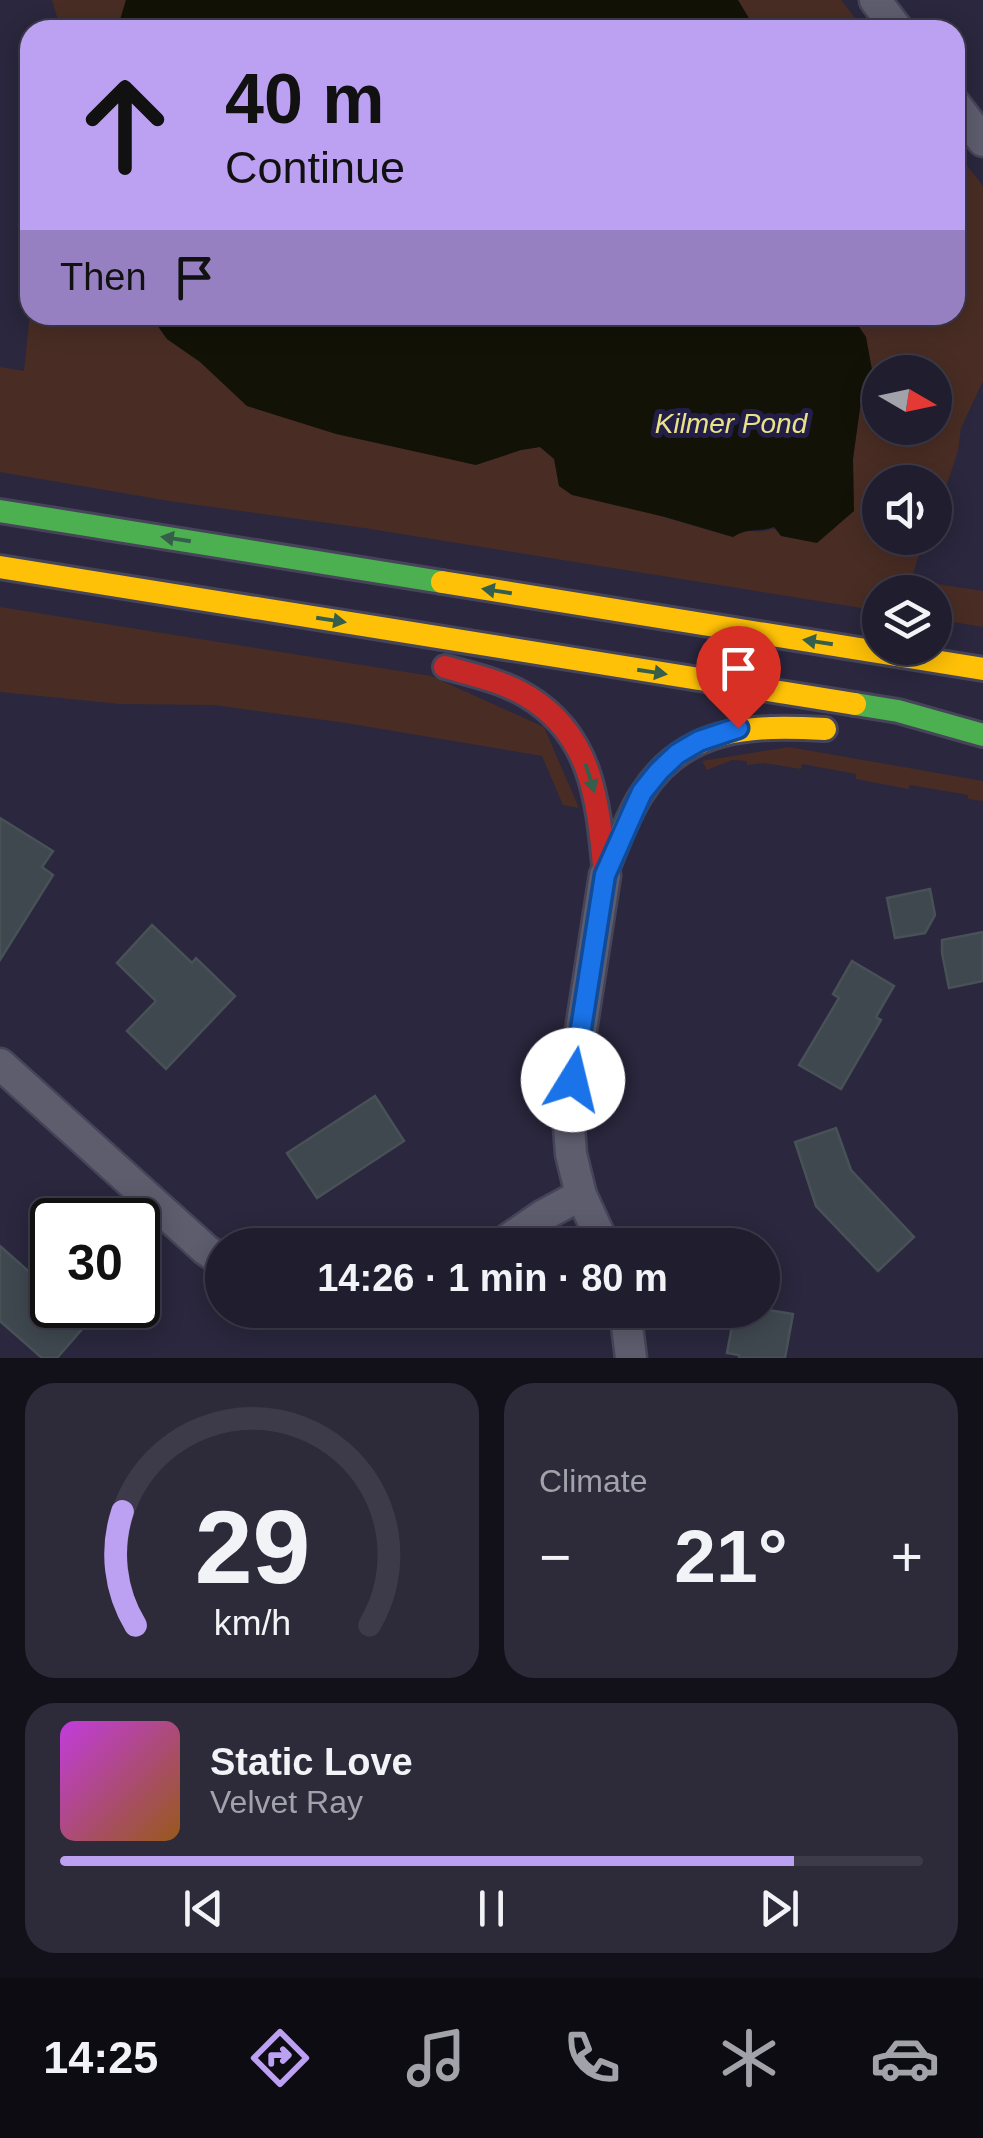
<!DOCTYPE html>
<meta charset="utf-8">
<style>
:root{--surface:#201d2e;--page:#2d2a3a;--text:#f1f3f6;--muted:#a2a2aa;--line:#3d3b4a;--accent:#bca0f2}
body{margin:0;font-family:Helvetica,sans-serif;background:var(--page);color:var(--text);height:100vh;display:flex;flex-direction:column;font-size:38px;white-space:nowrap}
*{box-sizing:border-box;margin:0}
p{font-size:32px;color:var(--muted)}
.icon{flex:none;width:55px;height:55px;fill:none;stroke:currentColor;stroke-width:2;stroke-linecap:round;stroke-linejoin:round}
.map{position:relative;height:1358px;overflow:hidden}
.sheet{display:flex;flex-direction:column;gap:25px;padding:25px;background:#121019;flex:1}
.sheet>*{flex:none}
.guide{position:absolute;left:20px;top:20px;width:945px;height:305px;border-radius:30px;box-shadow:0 5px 25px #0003,0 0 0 2px var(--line);background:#bca0f2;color:#111;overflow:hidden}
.needle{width:65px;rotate:99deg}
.tools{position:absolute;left:862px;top:355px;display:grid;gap:20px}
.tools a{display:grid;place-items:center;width:90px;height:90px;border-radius:50%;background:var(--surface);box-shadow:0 5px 25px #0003,0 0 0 2px var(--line);font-size:50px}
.speed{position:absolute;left:30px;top:1198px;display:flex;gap:20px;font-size:50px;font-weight:700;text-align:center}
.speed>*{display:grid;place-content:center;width:130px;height:130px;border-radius:50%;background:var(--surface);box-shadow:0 5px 25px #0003,0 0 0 2px var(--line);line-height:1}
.speed .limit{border:5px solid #111;border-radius:15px;background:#fff;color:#111}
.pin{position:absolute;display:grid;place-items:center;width:85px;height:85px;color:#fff;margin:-102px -42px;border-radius:50% 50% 50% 0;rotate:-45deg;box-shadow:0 0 10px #0007}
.pin .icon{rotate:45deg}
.me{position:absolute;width:110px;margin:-55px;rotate:9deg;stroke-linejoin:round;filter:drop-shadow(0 0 8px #0008)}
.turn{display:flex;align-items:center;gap:35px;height:210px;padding:0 40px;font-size:45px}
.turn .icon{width:130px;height:130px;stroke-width:2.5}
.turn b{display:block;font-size:70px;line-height:85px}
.then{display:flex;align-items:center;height:95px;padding:0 40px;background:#0003;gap:20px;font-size:38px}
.big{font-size:75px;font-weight:700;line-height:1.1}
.sheet .widget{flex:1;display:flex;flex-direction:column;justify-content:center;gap:15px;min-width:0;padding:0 35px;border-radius:30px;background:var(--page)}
.sheet .dial{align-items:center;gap:0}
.dial svg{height:260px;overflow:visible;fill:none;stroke:var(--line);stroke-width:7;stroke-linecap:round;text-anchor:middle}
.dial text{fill:var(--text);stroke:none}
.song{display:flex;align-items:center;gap:30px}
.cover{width:120px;height:120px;border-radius:15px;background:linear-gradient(135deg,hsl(290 70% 55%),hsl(30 70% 35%))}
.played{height:10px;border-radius:5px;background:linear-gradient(90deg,var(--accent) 85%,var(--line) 85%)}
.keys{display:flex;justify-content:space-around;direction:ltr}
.heat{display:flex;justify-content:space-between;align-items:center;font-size:55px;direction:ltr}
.sheet .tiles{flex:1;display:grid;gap:25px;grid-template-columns:1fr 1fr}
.widget:last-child{grid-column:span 2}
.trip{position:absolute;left:205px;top:1228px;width:575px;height:100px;border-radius:50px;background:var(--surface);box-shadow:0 5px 25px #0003,0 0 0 2px var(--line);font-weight:700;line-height:100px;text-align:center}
.tab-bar{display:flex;height:160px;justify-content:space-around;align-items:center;background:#0d0c12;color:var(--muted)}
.tab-bar .icon{width:70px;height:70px}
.tab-bar .current{color:var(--accent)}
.tab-bar b{font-size:45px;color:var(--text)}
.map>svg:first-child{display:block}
.green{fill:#492d24;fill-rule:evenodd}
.water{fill:#131206}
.building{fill:#3f484f;stroke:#475156;stroke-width:2.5}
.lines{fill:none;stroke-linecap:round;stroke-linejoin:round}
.street-casing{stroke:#464458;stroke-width:35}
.fast-casing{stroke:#464458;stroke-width:28}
.slow-casing{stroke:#464458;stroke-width:28}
.jam-casing{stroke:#464458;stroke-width:28}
.street{stroke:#5e5d6e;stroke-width:30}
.fast{stroke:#4caf50;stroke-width:22}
.slow{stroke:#ffc107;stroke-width:22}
.jam{stroke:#c62828;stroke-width:22}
.oneway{fill:#355f4b}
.route-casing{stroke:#114b97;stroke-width:25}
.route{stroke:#1a73e8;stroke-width:18}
.labels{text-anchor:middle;stroke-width:10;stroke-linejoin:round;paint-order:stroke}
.water-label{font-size:28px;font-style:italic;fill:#eae287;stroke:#221e47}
</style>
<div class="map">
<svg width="983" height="1358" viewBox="0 0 983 1358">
<rect width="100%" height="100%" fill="#2a273e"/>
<g class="green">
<path d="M52 0H126L117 30H61Z"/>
<path d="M738 0H841L864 30H756Z"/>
<path d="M955 150 983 186V381L961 428 958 451 947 484 935 508V482H880V538H924L911 580 983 591V627L935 619V592H880V611L364 528 169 501 0 472V367L24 371 30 313V315H150L167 339 201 362 247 406 475 465 521 450 540 447 555 459 559 486 732 537 745 530 760 532 854 511 853 459 860 408 872 370 866 337 851 315H955ZM880 372H935V428H880Z"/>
<path d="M0 607 431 676 544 727 579 808 563 805 542 756 346 723 214 705 120 704 0 692Z"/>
<path d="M789 747 983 781V801L968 799V795L910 785 908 789 856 779V774L802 764 801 769 764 763 747 765V761L732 760 707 770 702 761Z"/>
</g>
<g class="water">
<path d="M126 0H738L756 30H117Z"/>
<path d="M150 315H851L866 337 872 370 860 408 853 459 854 511 817 543 781 536 774 527C757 533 749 527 733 537L665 517 572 495 559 486 554 459 540 447 521 450 476 465 336 434 247 406 200 362 167 339Z"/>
</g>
<g class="building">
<path d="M0 818 53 851 42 867 53 875 0 960Z"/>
<path d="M930 889 935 915 925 933 895 938 887 898Z"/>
<path d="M152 925 192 963 196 958 235 996 166 1069 127 1031 156 1001 117 963Z"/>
<path d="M983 932V981L949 988 942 953V940Z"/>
<path d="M852 961 894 986 876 1017 881 1020 841 1089 799 1065 839 998 833 994Z"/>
<path d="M375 1096 404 1141 317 1198 287 1153Z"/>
<path d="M836 1128 851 1170 914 1237 878 1271 816 1206 795 1142Z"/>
<path d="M0 1246 52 1292V1305H103L57 1358H42L0 1321Z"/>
<path d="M735 1310H768L793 1314 785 1358H739V1355L727 1353Z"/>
</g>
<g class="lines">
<g class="street-casing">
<g id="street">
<path d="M875 0 898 30"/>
<path d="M955 104 983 141"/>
<path d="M0 1064 206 1250 222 1261"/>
<path d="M500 1245 542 1216 581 1195"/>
<path d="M604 1245 581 1195 571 1154 568 1114 605 875"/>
<path d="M625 1310 631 1358"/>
</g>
</g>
<g class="fast-casing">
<g id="fast">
<path d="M0 511 442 582"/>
<path d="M855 704 898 711 983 735"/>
</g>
</g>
<g class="slow-casing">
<g id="slow">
<path d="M0 567 855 704"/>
<path d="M442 582 983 669"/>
<path d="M606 872C617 846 626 819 641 795 684 726 752 725 825 729"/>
</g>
</g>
<g class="jam-casing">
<path id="jam" d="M445 667C473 675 502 681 527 696 594 736 598 804 605 875"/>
</g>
<use href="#street" class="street"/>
<use href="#fast" class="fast"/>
<use href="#slow" class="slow"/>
<use href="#jam" class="jam"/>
</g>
<defs><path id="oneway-solid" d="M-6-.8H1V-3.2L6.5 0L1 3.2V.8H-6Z" transform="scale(2.5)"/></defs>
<g class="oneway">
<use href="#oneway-solid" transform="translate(176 539) rotate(-171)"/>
<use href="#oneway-solid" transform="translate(497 591) rotate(-171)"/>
<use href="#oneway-solid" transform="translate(331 620) rotate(9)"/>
<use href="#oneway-solid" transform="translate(818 642) rotate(-171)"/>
<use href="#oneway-solid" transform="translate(652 672) rotate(9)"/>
<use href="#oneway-solid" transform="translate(590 778) rotate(72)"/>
</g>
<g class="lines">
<g class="route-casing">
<path id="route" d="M573 1080 605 875 632 814 642 792 659 771 677 754 699 741 738 728"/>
</g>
<use href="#route" class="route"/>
</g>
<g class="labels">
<g class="water-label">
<text x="731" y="433">Kilmer Pond</text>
</g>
</g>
</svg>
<div class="tools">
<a><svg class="needle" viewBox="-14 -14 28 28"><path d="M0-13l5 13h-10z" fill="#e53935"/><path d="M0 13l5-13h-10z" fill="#a2a2aa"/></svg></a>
<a><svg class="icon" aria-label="sound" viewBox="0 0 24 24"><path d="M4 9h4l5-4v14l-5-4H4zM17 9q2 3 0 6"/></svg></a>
<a><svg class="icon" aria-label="layers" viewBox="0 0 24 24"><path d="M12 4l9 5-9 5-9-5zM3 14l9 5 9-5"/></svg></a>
</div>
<div class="speed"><div class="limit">30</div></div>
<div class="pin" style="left:738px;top:728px;background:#d93025"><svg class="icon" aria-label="arrive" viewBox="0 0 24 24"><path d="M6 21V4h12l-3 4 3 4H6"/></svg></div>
<svg class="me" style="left:573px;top:1080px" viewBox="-20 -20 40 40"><circle r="19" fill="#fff"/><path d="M0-13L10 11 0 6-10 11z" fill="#1a73e8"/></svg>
<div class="trip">14:26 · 1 min · 80 m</div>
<div class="guide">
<div class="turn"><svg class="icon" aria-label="ahead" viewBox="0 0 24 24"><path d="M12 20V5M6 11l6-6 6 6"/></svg><div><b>40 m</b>Continue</div></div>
<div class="then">Then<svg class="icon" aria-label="arrive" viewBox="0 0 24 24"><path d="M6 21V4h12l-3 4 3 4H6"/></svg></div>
</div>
</div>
<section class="sheet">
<div class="tiles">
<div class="widget dial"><svg viewBox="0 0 100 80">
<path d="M14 69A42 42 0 1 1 86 69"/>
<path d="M14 69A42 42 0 0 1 10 34" stroke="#bca0f2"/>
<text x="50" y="56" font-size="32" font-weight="700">29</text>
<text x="50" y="72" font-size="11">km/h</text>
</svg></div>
<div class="widget"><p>Climate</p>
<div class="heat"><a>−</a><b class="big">21°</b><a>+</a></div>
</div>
<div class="widget">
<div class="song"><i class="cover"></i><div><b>Static Love</b><p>Velvet Ray</p></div></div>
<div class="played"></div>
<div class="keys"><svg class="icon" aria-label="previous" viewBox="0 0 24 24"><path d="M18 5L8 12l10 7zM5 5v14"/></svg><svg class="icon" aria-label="pause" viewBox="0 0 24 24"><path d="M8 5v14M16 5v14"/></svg><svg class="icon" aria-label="next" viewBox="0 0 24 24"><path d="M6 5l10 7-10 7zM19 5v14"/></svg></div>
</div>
</div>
</section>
<nav class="tab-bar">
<b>14:25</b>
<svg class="icon current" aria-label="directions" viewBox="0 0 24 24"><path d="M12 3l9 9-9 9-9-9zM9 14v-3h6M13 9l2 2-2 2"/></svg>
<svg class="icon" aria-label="music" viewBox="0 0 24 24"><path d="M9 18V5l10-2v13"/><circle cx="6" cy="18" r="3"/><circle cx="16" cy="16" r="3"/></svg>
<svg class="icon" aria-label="phone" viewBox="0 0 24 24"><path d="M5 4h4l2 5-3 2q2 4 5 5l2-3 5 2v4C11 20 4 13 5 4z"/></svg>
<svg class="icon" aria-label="climate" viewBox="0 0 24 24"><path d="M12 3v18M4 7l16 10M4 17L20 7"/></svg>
<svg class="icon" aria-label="car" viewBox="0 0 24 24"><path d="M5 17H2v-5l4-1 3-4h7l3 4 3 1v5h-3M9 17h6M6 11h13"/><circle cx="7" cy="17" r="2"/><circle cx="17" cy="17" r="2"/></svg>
</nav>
